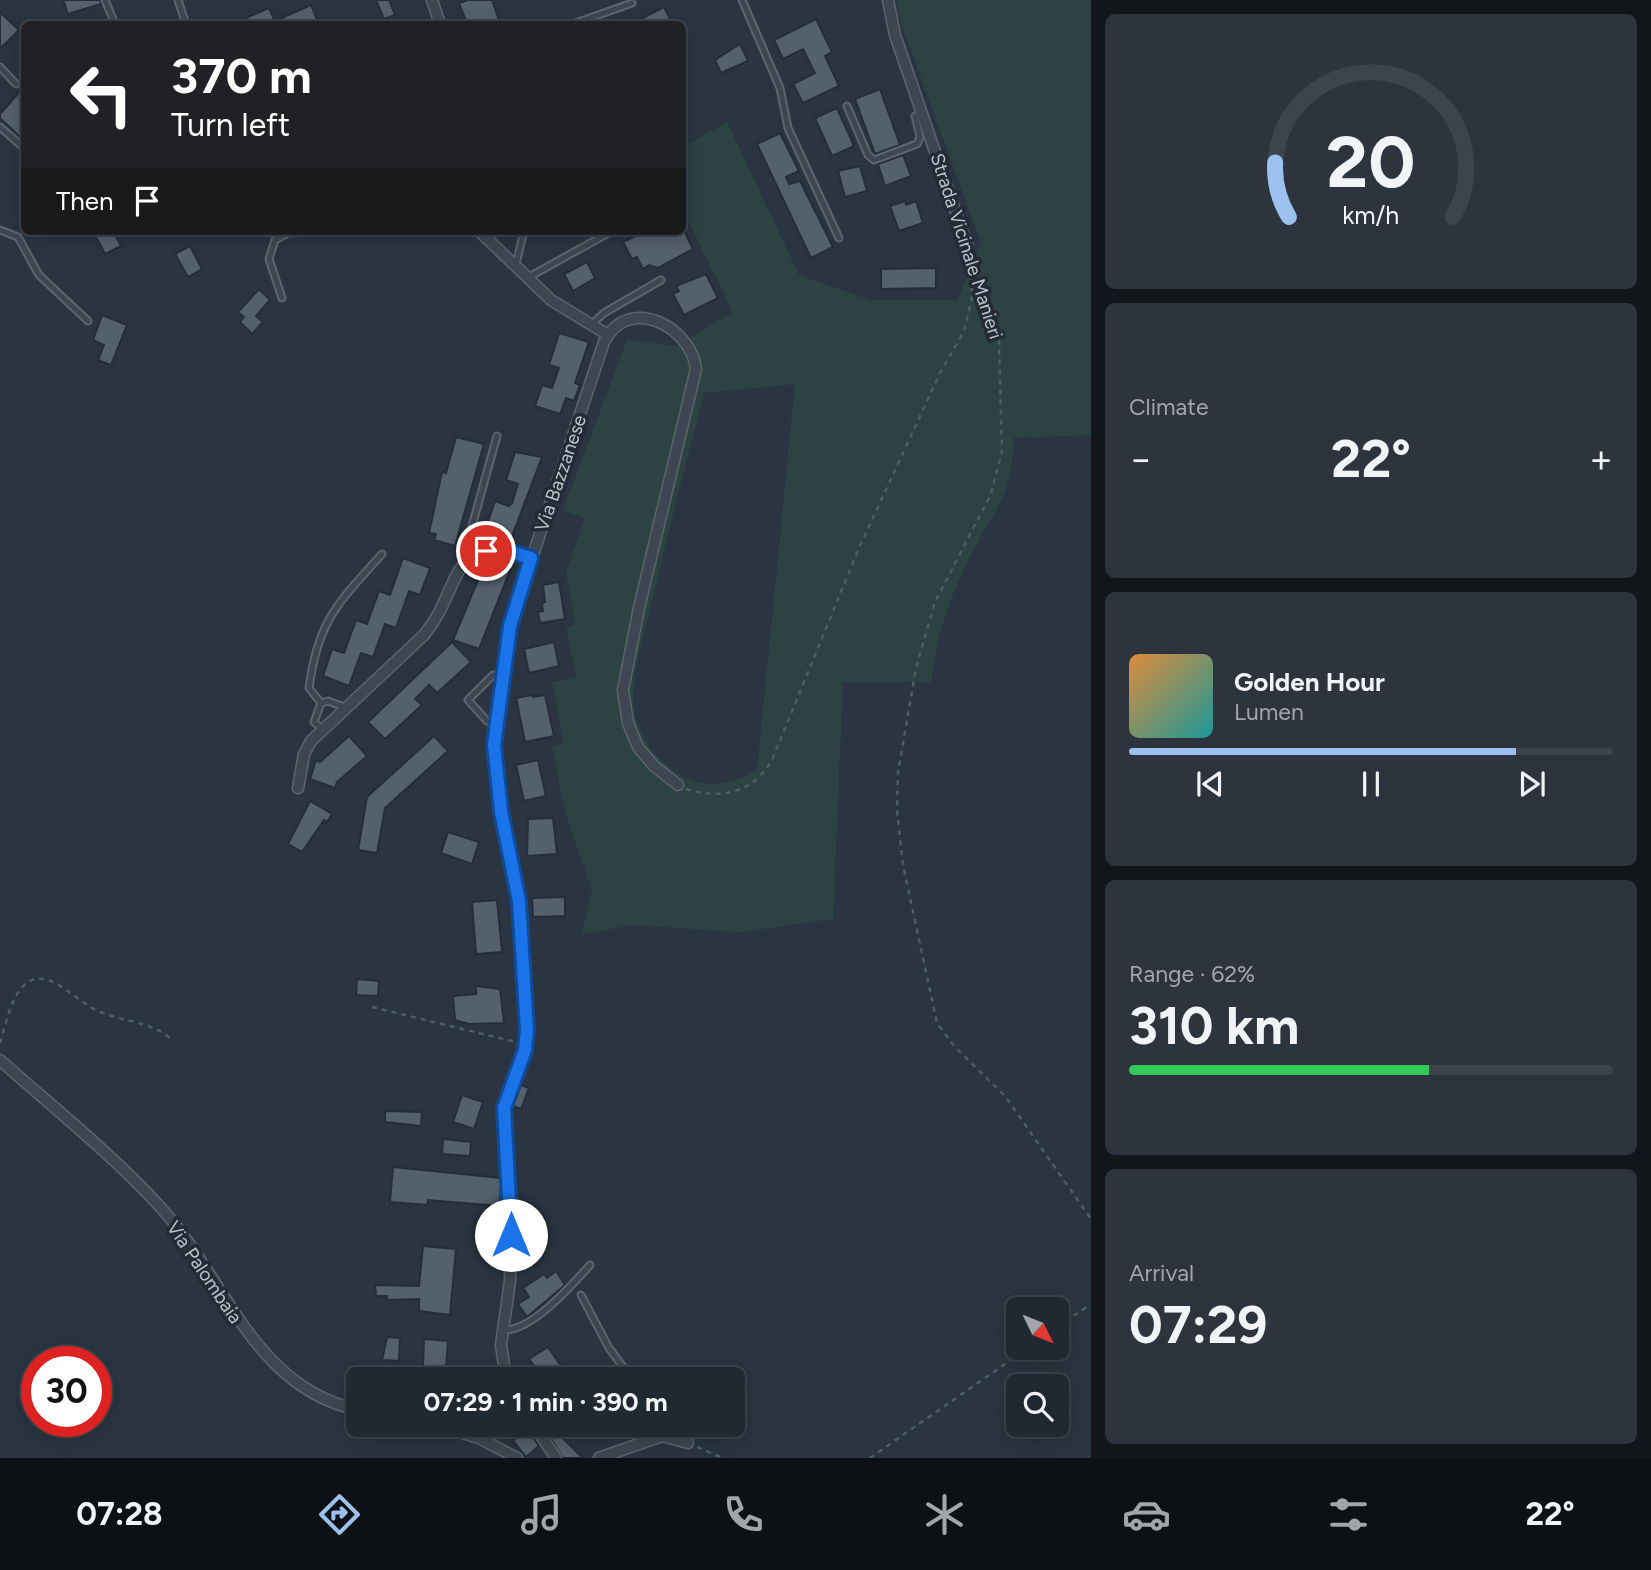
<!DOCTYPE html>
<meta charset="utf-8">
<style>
:root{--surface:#202831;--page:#2d343d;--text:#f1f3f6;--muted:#a2a6ab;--line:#3d444d;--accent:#9dc1ee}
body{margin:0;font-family:Figtree,sans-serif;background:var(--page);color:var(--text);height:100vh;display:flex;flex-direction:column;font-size:26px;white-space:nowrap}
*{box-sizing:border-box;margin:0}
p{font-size:23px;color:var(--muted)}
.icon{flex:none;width:38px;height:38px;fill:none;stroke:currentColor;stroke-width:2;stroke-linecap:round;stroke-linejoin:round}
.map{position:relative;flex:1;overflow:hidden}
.drawer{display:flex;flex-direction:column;gap:14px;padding:14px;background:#12161b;width:560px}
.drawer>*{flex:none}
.banner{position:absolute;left:21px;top:21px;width:665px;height:214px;border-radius:10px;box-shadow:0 4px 18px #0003,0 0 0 2px var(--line);background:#202124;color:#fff;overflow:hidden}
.needle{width:46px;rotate:133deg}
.fabs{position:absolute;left:1006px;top:1297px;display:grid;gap:14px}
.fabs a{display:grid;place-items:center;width:63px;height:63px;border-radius:10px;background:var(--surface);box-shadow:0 4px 18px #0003,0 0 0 2px var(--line);font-size:35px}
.speed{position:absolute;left:21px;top:1346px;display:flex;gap:14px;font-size:35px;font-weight:700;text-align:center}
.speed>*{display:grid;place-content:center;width:91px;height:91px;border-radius:50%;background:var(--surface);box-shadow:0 4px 18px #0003,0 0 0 2px var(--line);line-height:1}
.speed .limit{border:10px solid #d22;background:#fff;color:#111}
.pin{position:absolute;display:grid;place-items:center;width:60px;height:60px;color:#fff;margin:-30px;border:4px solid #fff;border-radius:50%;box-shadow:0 2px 7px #0007}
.me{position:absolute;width:77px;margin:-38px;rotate:0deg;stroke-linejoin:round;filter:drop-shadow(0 0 5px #0008)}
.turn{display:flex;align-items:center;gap:24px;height:147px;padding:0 35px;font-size:32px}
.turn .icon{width:91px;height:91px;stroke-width:2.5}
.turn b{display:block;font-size:49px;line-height:60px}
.then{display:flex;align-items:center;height:66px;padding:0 35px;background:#0003;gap:14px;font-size:26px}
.big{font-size:52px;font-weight:700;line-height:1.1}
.drawer .widget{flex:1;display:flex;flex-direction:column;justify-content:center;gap:10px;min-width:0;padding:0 24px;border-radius:10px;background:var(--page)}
.drawer .dial{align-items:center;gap:0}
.dial svg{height:182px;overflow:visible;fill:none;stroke:var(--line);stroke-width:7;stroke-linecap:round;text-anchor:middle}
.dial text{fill:var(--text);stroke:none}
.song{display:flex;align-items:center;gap:21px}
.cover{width:84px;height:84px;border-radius:10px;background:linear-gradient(135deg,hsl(30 70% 55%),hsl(180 70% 35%))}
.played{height:7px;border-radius:4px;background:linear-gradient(90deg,var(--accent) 80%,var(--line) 80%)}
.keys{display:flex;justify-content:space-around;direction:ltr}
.heat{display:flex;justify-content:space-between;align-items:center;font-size:38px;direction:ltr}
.charge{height:10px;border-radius:5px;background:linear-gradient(90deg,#34c759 62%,var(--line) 0)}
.trip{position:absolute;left:346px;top:1367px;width:399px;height:70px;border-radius:10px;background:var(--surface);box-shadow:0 4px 18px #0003,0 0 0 2px var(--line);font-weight:700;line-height:70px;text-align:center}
.tab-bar{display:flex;height:112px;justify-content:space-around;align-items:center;background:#0d1014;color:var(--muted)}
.tab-bar .icon{width:49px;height:49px}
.tab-bar .active{color:var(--accent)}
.tab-bar b{font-size:32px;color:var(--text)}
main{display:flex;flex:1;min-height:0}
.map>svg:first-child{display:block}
.green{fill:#2d4343;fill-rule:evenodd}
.building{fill:#54606b;stroke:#252e38;stroke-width:2}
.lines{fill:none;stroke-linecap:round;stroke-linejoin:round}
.lane-casing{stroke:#5c656e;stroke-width:9}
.street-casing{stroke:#5c656e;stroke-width:13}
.path{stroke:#4c5f61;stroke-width:2.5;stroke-dasharray:5 5;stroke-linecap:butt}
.lane{stroke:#3e4751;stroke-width:5}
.street{stroke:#3e4751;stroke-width:10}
.route-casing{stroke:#114b97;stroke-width:18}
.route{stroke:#1a73e8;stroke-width:12}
.labels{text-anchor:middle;stroke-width:7;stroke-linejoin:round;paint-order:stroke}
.street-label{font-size:19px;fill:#bbc2cb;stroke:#232c36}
</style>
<main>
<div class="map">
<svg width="1091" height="1458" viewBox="0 0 1091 1458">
<rect width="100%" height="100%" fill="#2a3541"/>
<path class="green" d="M897 0H1091V435L1014 438C1011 499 998 503 972 553 950 595 936 636 931 682H843L833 919 741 932 633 925 582 934 592 890 565 812 552 746 564 743 552 682 577 677 566 628 575 625 566 572 585 518 563 510 627 340 676 346 733 312 683 211V147L727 122 799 275 870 300H957L981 243 901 23ZM795 384 757 770C734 785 700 790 677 773 655 758 638 735 634 709 630 678 642 644 649 615 666 540 685 467 704 393Z"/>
<g class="building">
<path d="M63 0H100L101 4 68 14Z"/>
<path d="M376 0H389L395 15 384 19Z"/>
<path d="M468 0H492L499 20 485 24H467L459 3Z"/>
<path d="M311 5 319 24H232L269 8 275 21Z"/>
<path d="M664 7 670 19 659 24H631Z"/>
<path d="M0 12 19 30 0 49Z"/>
<path d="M816 19 832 52 825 56 839 86 803 103 793 84 815 73 803 49 783 59 774 40Z"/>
<path d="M740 44 748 61 721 73 715 60Z"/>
<path d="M24 87V131L20 137 0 118V114Z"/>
<path d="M880 89 900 145 875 154 855 99Z"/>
<path d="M837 108 854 146 832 156 815 118Z"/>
<path d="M780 133 799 171 786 177 789 184 800 181 833 247 811 258 757 144Z"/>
<path d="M903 155 911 176 885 186 878 164Z"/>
<path d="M860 166 867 191 845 197 838 171Z"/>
<path d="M905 201 906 205 916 201 923 223 899 231 890 206Z"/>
<path d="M93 231H113L121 246 105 254Z"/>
<path d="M646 231H684L693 249 658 268 649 265 643 269 637 257 632 259 623 242Z"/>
<path d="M190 246 202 269 188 277 175 254Z"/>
<path d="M587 262 595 278 573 291 564 274Z"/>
<path d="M936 268V288L881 289V269Z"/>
<path d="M706 274 718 298 684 315 673 294 679 291 676 286Z"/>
<path d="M259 289 270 300 256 316 263 322 252 334 240 322 244 317 238 312Z"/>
<path d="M102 315 127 325 111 365 98 360 104 345 93 340Z"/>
<path d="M559 333 589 342 575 383 580 385 574 401 566 398 560 414 535 406 542 385 552 388 559 368 549 365Z"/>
<path d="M456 437 484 444 455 546 434 540 436 534 429 533 442 472 446 473Z"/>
<path d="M515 452 542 457 511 539 485 530 495 501 509 506 512 503 518 484 506 480Z"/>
<path d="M403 558 430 568 420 595 409 591 396 628 385 624 373 657 361 653 349 686 323 676 332 649 344 653 356 620 367 624 379 591 390 595Z"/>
<path d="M497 563 511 568 479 649 453 640 483 568 494 572Z"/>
<path d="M559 582 565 619 540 623 538 612 543 611 542 603 545 602 543 585Z"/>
<path d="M452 642 471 662 437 693 429 685 415 699 422 705 385 739 368 722Z"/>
<path d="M554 642 559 666 529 673 524 649Z"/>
<path d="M532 695 533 697 545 695 554 736 525 742 516 698Z"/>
<path d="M349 736 367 756 337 782 335 788 310 779 316 760 320 762Z"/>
<path d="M434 736 448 751 385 808 377 853 358 850 367 797Z"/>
<path d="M538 760 546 796 524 801 516 765Z"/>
<path d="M310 801 332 814 327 822 324 820 302 852 288 844Z"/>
<path d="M553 818 557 854 527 856 528 819Z"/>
<path d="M448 832 479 842 472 864 441 853Z"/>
<path d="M565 897V916L533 917 532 898Z"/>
<path d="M497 900 502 952 476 954 472 902Z"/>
<path d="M357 979 379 981 378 996 356 995Z"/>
<path d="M476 986 500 989 504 1023 469 1024 455 1020 453 996 476 994Z"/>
<path d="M521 1085 529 1088 521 1109 513 1106Z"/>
<path d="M462 1095 483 1102 474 1129 453 1122Z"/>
<path d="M385 1111 422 1112 421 1126 385 1122Z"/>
<path d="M443 1139 471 1142 470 1156 442 1154Z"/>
<path d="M393 1167 501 1178 500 1206 428 1200 427 1205 390 1202Z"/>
<path d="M496 1213 503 1214V1240L496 1239Z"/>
<path d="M518 1235 538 1236 536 1265 518 1264Z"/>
<path d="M423 1246 456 1249 450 1315 419 1311V1299L387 1300V1296H376L375 1285 419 1286Z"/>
<path d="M556 1271 565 1285 527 1317 518 1304 529 1297 523 1288 544 1274 547 1278Z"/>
<path d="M387 1337 400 1338 399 1361 382 1360Z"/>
<path d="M424 1339 448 1341 446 1367 423 1366Z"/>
<path d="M548 1347 570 1379H543L529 1359Z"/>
<path d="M542 1424H548L583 1458H563Z"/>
<path d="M616 1424H651L642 1435 631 1439Z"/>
<path d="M527 1429 539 1446 526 1457 513 1441Z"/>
</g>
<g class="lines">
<g class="lane-casing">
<g id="lane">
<path d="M105 0 115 24"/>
<path d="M178 0 186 24"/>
<path d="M742 0 780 88 788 128 839 238"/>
<path d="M573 24 632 3"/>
<path d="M0 67 16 84"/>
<path d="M847 106 868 155 874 160 917 144 920 137 915 116 923 112"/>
<path d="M0 127 24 148"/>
<path d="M0 230 18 237 39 275 88 321"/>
<path d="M516 264 524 231"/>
<path d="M529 277 612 231"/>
<path d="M282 298 269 259 275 240 288 233 334 231"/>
<path d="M592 324 604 313 661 280"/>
<path d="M472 556 469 537 497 436"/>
<path d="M321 703 309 688C318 620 338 603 382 554"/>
<path d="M496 724 487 721 468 700 493 675H503"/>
<path d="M323 730 314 722 321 703 328 701 347 708"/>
<path d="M581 1295 609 1348 632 1379"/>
<path d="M503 1330C531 1332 572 1285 590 1265"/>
<path d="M654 1438 656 1424"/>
</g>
</g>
<g class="street-casing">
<g id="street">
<path d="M432 0 440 24"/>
<path d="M888 0 895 35 967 245"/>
<path d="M479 231 551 300 608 335"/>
<path d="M298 788 304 754 311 741 424 635C464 587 445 532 531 558"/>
<path d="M0 1060C54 1108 113 1155 162 1209 225 1278 254 1389 359 1410"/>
<path d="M506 1379 501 1345 510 1281 511 1208 504 1108 525 1052 527 1030 519 901 500 806 494 735 513 615 604 342C628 294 691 326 696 369L639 608 623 690 628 723 638 747 654 766 678 785"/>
<path d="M433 1424 479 1438 517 1458"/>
<path d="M533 1424 556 1458"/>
<path d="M599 1458 662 1436 688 1443"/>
</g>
</g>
<g class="path">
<path d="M971 254 999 341 1002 451 991 494 935 602 916 668 898 773 897 810 903 865 937 1023 954 1046 1005 1096 1091 1219"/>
<path d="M686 789C721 800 753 793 772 760L859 548 940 373 964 331 972 298 970 254"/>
<path d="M372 1007 516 1042"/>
<path d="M0 1043C8 1018 16 963 55 983 71 991 83 1005 100 1012 125 1022 149 1021 170 1038"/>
<path d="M1057 1327 1091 1304"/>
<path d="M697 1447 723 1458"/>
<path d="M870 1458 1028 1348"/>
</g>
<use href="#lane" class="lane"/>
<use href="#street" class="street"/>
</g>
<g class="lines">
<g class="route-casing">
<path id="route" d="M486 551 505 550 531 558 510 626 494 745 501 811 519 901 527 1030 525 1050 504 1108 511 1235"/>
</g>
<use href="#route" class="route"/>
</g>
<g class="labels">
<g class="street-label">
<text transform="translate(967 246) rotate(72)" y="7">Strada Vicinale Manieri</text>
<text transform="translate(560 473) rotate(-71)" y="7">Via Bazzanese</text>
<text transform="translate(205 1272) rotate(56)" y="7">Via Palombaia</text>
</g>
</g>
</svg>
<div class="fabs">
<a><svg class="needle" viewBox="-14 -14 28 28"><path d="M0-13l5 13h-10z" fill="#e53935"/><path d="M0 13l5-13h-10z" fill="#a2a6ab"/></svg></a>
<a><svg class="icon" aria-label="search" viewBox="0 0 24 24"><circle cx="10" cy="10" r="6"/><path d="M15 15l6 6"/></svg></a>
</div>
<div class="speed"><div class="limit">30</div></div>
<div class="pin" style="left:486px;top:551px;background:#d93025"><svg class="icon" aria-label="arrive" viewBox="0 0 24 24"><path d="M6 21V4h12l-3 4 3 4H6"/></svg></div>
<svg class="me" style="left:511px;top:1235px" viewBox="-20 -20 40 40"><circle r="19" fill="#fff"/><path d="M0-13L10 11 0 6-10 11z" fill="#1a73e8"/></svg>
<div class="trip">07:29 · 1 min · 390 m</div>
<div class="banner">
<div class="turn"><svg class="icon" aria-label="left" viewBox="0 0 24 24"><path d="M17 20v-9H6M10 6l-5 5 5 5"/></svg><div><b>370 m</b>Turn left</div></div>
<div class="then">Then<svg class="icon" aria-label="arrive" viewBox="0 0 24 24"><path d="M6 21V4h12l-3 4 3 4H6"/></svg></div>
</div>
</div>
<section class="drawer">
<div class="widget dial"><svg viewBox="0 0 100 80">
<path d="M14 69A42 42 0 1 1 86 69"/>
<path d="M14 69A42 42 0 0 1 8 45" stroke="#9dc1ee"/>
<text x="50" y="56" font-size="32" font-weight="700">20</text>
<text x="50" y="72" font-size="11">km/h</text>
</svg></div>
<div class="widget"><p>Climate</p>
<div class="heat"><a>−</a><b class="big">22°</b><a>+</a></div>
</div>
<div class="widget">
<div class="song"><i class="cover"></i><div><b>Golden Hour</b><p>Lumen</p></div></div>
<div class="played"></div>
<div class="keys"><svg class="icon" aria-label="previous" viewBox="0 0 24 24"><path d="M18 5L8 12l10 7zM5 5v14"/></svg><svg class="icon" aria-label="pause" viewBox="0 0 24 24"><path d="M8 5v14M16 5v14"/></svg><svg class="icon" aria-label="next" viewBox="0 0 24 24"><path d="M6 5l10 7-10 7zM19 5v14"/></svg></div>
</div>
<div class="widget"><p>Range · 62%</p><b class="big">310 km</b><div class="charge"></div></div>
<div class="widget"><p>Arrival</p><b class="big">07:29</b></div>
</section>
</main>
<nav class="tab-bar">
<b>07:28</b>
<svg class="icon active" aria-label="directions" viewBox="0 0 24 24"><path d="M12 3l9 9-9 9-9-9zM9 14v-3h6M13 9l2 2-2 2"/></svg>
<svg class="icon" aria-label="music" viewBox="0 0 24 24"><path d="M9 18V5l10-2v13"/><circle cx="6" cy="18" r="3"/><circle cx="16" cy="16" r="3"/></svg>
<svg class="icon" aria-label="phone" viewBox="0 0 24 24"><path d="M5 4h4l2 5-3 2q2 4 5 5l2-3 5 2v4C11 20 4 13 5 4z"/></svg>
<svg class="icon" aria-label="climate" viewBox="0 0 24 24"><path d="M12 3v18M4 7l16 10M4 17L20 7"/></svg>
<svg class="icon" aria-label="car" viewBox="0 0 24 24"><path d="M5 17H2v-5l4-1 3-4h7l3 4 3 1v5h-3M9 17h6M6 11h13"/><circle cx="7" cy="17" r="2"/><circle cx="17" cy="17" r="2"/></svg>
<svg class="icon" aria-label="filters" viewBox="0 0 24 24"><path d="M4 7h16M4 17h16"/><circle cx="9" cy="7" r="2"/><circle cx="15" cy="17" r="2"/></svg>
<b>22°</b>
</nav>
